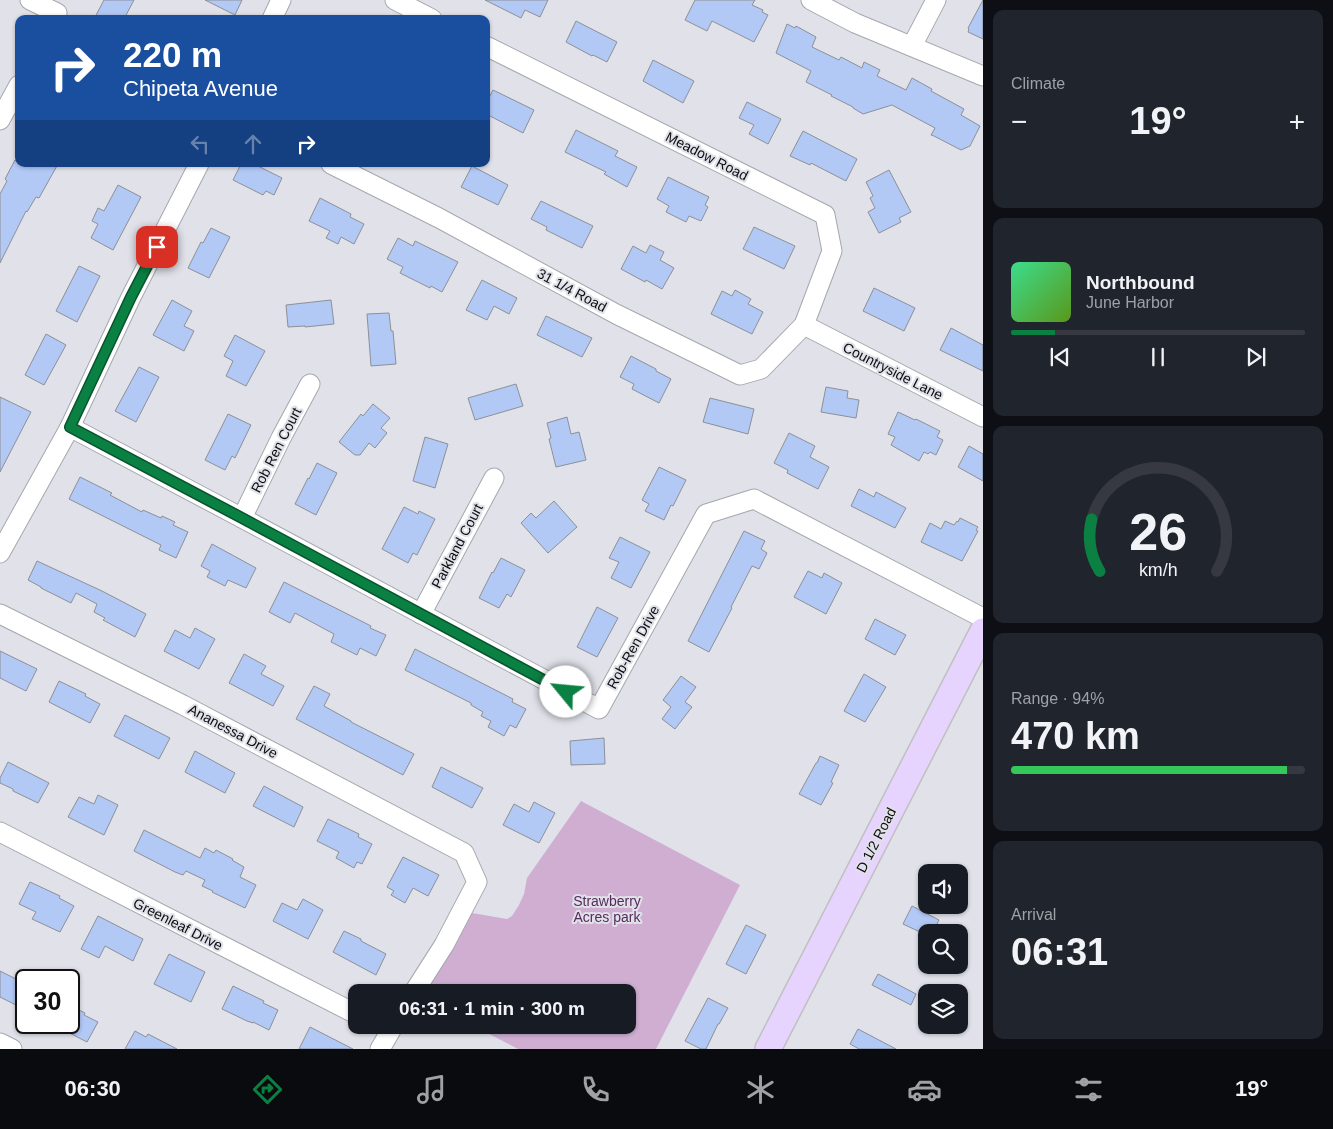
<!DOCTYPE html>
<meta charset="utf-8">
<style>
:root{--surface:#171b24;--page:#20242c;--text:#f1f3f6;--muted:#9ea1a6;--line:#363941;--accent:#0b8043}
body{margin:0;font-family:Helvetica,sans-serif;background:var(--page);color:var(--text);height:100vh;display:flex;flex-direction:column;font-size:19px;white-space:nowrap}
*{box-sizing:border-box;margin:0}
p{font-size:16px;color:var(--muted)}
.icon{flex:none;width:28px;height:28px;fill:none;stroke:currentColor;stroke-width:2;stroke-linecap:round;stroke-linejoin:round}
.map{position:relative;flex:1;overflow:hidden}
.panel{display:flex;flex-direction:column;gap:10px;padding:10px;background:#0d0f14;width:350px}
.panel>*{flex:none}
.guide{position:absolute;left:15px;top:15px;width:475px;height:152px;border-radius:10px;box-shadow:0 1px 4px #0004;background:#1a4fa0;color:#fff;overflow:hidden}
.fabs{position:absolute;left:918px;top:864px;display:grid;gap:10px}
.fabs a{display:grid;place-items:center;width:50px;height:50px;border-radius:10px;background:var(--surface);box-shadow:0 1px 4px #0004;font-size:25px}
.speed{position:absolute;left:15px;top:969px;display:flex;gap:10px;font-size:25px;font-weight:700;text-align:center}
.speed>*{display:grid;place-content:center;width:65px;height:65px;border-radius:50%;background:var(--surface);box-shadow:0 1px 4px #0004;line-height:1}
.speed .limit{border:2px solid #111;border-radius:8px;background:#fff;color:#111}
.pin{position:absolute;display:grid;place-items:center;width:42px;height:42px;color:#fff;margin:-21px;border-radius:10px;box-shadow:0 2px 8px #0006}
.me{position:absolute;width:55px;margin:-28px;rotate:298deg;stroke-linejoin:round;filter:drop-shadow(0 0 4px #0008)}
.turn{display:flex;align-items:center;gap:18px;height:105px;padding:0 25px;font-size:22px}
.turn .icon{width:65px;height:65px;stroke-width:2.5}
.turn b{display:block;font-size:35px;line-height:42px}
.lanes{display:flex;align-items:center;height:48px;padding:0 25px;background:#0003;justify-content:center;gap:25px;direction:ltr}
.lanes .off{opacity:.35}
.big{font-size:38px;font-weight:700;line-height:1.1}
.panel .widget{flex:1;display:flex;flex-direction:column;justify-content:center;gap:8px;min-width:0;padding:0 18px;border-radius:10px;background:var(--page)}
.panel .dial{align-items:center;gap:0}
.dial svg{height:130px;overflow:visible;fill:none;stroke:var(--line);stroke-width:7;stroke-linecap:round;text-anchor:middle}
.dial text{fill:var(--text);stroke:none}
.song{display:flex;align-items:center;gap:15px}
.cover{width:60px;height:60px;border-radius:8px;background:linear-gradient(135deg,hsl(150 70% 55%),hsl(90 70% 35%))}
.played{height:5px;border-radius:2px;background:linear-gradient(90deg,var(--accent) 15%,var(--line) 15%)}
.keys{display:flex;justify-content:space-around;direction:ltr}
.heat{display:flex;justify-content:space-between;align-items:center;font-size:28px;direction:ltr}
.charge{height:8px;border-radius:4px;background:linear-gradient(90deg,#34c759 94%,var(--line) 0)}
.trip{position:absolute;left:348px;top:984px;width:288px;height:50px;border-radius:10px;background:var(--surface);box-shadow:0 1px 4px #0004;font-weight:700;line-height:50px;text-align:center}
.tab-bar{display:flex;height:80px;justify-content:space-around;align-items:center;background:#090b0e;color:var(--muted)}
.tab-bar .icon{width:35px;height:35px}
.tab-bar .current{color:var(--accent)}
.tab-bar b{font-size:22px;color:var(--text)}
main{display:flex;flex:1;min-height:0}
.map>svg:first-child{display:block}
.green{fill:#cfaed2}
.building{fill:#b2c8f5;stroke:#8d9097}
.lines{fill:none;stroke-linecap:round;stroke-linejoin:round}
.minor-casing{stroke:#a6a7ae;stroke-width:21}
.major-casing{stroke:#c0c0c1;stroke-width:28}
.minor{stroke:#fff;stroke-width:19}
.major{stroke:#e6d3fe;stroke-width:25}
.route-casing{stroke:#07532c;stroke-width:12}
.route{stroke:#0b8043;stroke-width:9}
.labels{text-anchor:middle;stroke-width:4;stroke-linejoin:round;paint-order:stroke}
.street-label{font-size:14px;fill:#0c0c0f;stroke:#e0e1e9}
.park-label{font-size:14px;fill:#572a5b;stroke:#e0e1e9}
</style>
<main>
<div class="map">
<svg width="983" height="1049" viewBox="0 0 983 1049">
<rect width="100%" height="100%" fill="#e0e1e9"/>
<path class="green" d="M581 801 740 885 656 1049H518L472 1025H626V992H421L472 913 507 919 512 916 519 905 524 894 527 878Z"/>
<g class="building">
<path d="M104 0H134L124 19H94Z"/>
<path d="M205 0H242L235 15Z"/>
<path d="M485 0H548L540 17 525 10 521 18Z"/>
<path d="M695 0H755L752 5 763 10 762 12 768 15 754 42 712 21 707 31 685 20Z"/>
<path d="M983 0V39L968 32 969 29 968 28Z"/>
<path d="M576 21 617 42 607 62 593 55 592 56 566 42Z"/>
<path d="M787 24 795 28 796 26 816 37 812 47 839 60 841 57 862 68 864 62 880 70 877 76 906 90 912 78 932 89 931 91 964 109 961 115 980 126 970 146 961 150 934 136 931 135 935 128 892 105 863 114 853 108V107L831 96 832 95 806 82 811 71 776 53Z"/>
<path d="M653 60 694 81 683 103 643 81Z"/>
<path d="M493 90 534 110 523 133 486 114V103Z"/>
<path d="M747 102 781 119 768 144 749 134 754 125 739 118Z"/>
<path d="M576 130 618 151 615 156 637 167 627 187 604 174 606 172 565 152Z"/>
<path d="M803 131 857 159 846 181 811 163 810 165 790 156Z"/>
<path d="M15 160 19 162V164H58L39 198 36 197 27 212 26 211 0 263V194L7 181 5 179Z"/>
<path d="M241 164H254L282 178 274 195 266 191 263 195 233 180Z"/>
<path d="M472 166 508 185 498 205 461 187Z"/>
<path d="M889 170 911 212 899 218 901 222 879 233 868 212 875 208 870 198 873 196 866 182Z"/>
<path d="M668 177 709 197 705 205 708 207 701 221 689 216 686 222 666 212 669 206 657 199Z"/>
<path d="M118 185 141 197 113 250 91 238 98 224 92 221 98 208 104 211Z"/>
<path d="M320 198 351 214 350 217 364 224 354 244 341 237 338 244 326 238 330 231 309 221Z"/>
<path d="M541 201 593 226 582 248 546 230 547 227 531 219Z"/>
<path d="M754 227 795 246 784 269 743 249Z"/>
<path d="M211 228 230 237 209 278 188 268 201 242 203 243Z"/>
<path d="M398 238 413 246 415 241 458 262 442 292 431 286 430 288 400 273 403 267 387 259Z"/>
<path d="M650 245 664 252 660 260 674 268 662 289 646 280 645 282 621 269 633 246 646 253Z"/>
<path d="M79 266 100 276 77 322 56 311Z"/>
<path d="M482 280 517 298 509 314 494 306 487 320 466 310Z"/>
<path d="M874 288 915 308 904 331 863 311Z"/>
<path d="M735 290 751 299 748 304 763 312 752 334 711 314 722 291 732 296Z"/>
<path d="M172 300 192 311 184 326 194 331 184 351 153 335Z"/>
<path d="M331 300 334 324 305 327V326L288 327 286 305Z"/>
<path d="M389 313 391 331H393L396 364 371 366 367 314Z"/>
<path d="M546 316 592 338 582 357 537 335Z"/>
<path d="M951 328 983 345V371L940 350Z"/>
<path d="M46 334 66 345 44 385 25 375Z"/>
<path d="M235 335 265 351 246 386 226 376 233 361 224 356Z"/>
<path d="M631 356 656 369V371L671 379 659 403 632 389 634 384 620 377Z"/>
<path d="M139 367 159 377 136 422 115 411Z"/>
<path d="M516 384 523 406 475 420 468 398Z"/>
<path d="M826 387 848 391 847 398 859 400 856 418 821 412Z"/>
<path d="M0 397 31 412 0 472Z"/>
<path d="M710 398 754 409 748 434 703 422Z"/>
<path d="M373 404 390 418 381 428 387 433 375 448 369 443 360 455H355L339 442 361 414 363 416Z"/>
<path d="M898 412 915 420 916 419 940 431 937 437 943 440 936 455 930 452 928 454 924 452 919 461 891 445 895 437 888 434Z"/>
<path d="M228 414 251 425 235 458 232 456 225 470 205 460Z"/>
<path d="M567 417 571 434 579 432 586 460 556 467 549 439 551 438 547 423Z"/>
<path d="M789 433 815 446 810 457 829 467 818 489 787 473 788 470 774 463Z"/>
<path d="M425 437 448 444 435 488 413 481Z"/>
<path d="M969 446 983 454V481L958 467Z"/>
<path d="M317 463 337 473 316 515 295 504 308 478 309 479Z"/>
<path d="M659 467 686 480 673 506 671 505 664 520 645 511 649 504 642 500Z"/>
<path d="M80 477 112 493 110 495 142 512 143 510 161 518 162 516 175 522 173 525 188 532 176 558 159 550 161 545 69 499Z"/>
<path d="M859 489 874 497 876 492 906 508 895 528 851 506Z"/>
<path d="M554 501 577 527 548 553 521 523 531 513 536 518Z"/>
<path d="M404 507 418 514 419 511 435 519 417 555 413 553 408 563 382 549Z"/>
<path d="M960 518 978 527 976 530 978 531 962 561 921 542 930 523 941 529 945 521 954 525 957 521 958 522Z"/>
<path d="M744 531 765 541 761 549 767 553 759 569 752 566 731 607 732 608 709 652 688 641Z"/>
<path d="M620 537 650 552 631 588 611 578 619 562 609 558Z"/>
<path d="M212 544 256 568 246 588 228 580 225 586 207 577 210 571 201 566Z"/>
<path d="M501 558 525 570 511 597 507 594 499 608 479 598 492 572 493 573Z"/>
<path d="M37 561 102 591 146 614 135 637 103 620 105 618 94 612 97 604 76 593 71 603 41 588V587L28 580Z"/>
<path d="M808 571 822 578 824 573 842 583 826 614 794 597Z"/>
<path d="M284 582 371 626 370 628 386 635 376 656 360 648 357 655 331 642 334 634 295 613 290 623 269 612Z"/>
<path d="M597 607 618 618 597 657 577 647Z"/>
<path d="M875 619 906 635 895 655 865 639Z"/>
<path d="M195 628 215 639 199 669 164 651 175 630 190 638Z"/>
<path d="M415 649 513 699 512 702 526 709 516 728 510 725 504 736 488 727 491 721 481 716 483 712 471 705V703L405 670Z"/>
<path d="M0 651 37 669 26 691 0 678Z"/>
<path d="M244 654 266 666 261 674 284 686 273 706 229 683Z"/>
<path d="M864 674 886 687 865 722 844 711Z"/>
<path d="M681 676 696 687 685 702 692 707 675 729 662 719 671 707 663 700Z"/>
<path d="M59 681 86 694 85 696 100 704 90 723 49 702Z"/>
<path d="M314 686 330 694 324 706 351 721V722L414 754 403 775 296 719Z"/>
<path d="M125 715 170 738 159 759 114 736Z"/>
<path d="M604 738 605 764 571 765 570 741Z"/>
<path d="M195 751 235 773 225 793 185 772Z"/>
<path d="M820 756 839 765 831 782 833 783 821 805 799 794 816 763H817Z"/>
<path d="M8 762 49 783 38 803 13 791V789L0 783V778Z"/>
<path d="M441 767 483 788 472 808 432 787Z"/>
<path d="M264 786 303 807 294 827 253 806Z"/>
<path d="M98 795 118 805 104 835 68 817 79 797 94 804Z"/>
<path d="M534 802 555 813 539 843 503 825 514 804 529 812Z"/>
<path d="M328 819 359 834 358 837 372 844 362 864 357 862 354 868 336 858 339 852 317 841Z"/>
<path d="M144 830 200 858 205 848 214 853 216 850 233 859 232 860 244 867 240 877 256 885 245 908 212 892 213 891 202 886 205 880 186 871 183 875 175 872 134 851Z"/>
<path d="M403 857 439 875 428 896 413 888 405 903 391 895 394 891 387 887Z"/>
<path d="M30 882 60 896 59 898 74 906 60 932 32 919 36 912 19 904Z"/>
<path d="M303 899 323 910 308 939 273 921 282 903 297 910Z"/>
<path d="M912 906 939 920 933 932H920L903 924Z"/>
<path d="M98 916 143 939 133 961 105 946 99 958 81 949Z"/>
<path d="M746 925 766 935 746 974 726 964Z"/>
<path d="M344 931 361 939V941L386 954 376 975 333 952Z"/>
<path d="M169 954 205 972 191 1002 154 984Z"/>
<path d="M0 971 26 984V999L22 1008 0 997Z"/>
<path d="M878 974 916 994 911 1005 872 985Z"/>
<path d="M233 986 264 1001 263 1003 278 1010 269 1030 253 1022V1023L247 1021 222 1009Z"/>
<path d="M708 998 728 1008 719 1024H718L706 1049H701L685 1041Z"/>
<path d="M69 1005 85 1013 84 1015 98 1022 87 1042 48 1022H69Z"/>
<path d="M310 1027 353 1049H299Z"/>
<path d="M858 1029 896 1049H859L850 1044Z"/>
<path d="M135 1031 146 1037 148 1034 177 1049H125Z"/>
</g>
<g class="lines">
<g class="minor-casing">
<g id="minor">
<path d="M30 0 57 13"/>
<path d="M395 0 432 19"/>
<path d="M811 0 855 23 983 76"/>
<path d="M272 19 281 0"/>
<path d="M912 46 936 0"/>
<path d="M0 120 19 85"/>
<path d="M331 164 439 218 616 314 740 375 761 369 804 325 832 251 825 215 486 46"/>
<path d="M804 325 983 417"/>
<path d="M70 427 242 518 599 709 706 514 754 499 983 618"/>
<path d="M242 518 281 438 310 384"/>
<path d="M0 553 70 427 131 297 199 164"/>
<path d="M0 614 183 705 464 853 477 882 444 945 414 992"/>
<path d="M421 614 494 478"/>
<path d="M0 832 356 1014"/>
<path d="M0 1043 12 1049"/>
<path d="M380 1049 394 1025"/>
</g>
</g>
<g class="major-casing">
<path id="major" d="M768 1049 983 631"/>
</g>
<use href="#minor" class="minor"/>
<use href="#major" class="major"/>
</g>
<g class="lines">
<g class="route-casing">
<path id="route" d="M157 247 131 297 70 427 242 518 566 692"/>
</g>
<use href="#route" class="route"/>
</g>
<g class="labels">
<g class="street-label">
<text transform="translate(707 156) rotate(27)" y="5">Meadow Road</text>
<text transform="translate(572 290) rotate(28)" y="5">31 1/4 Road</text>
<text transform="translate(893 371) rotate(27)" y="5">Countryside Lane</text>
<text transform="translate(276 450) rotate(-63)" y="5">Rob Ren Court</text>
<text transform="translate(457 546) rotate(-62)" y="5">Parkland Court</text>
<text transform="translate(633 647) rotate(-61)" y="5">Rob-Ren Drive</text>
<text transform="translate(233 731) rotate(28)" y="5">Ananessa Drive</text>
<text transform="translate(876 840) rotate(-63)" y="5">D 1/2 Road</text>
<text transform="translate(178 924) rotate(27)" y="5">Greenleaf Drive</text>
</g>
<g class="park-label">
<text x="607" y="906">Strawberry<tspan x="607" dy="16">Acres park</tspan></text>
</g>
</g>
</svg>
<div class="fabs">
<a><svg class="icon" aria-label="sound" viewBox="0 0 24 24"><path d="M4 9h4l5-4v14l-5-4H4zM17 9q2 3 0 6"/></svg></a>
<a><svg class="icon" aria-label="search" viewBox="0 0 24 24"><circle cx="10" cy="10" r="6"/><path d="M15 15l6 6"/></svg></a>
<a><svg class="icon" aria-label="layers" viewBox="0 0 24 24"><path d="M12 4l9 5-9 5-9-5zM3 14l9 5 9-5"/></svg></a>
</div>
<div class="speed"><div class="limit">30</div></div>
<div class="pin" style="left:157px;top:247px;background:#d93025"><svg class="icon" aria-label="arrive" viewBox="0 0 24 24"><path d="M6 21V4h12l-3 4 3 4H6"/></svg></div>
<svg class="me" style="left:566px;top:692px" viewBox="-20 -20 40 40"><circle r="19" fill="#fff"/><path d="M0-13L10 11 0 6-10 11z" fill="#0b8043"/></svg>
<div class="trip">06:31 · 1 min · 300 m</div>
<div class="guide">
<div class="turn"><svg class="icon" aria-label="right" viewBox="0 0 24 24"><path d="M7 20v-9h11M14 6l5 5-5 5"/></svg><div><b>220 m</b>Chipeta Avenue</div></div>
<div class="lanes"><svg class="icon off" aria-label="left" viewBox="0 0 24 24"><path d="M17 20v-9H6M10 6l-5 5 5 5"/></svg><svg class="icon off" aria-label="ahead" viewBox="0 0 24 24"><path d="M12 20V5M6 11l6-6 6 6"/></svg><svg class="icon" aria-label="right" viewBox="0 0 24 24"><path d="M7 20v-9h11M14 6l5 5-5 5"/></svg></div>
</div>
</div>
<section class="panel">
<div class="widget"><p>Climate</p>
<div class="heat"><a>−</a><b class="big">19°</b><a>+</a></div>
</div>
<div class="widget">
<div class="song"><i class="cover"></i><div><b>Northbound</b><p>June Harbor</p></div></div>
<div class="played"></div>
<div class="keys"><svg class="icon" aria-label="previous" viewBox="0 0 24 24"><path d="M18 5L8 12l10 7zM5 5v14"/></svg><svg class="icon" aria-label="pause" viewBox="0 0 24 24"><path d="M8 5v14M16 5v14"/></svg><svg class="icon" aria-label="next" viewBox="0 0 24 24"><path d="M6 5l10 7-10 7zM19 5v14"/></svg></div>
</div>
<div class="widget dial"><svg viewBox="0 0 100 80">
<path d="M14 69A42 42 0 1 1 86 69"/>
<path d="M14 69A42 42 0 0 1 9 37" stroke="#0b8043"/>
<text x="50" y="56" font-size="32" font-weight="700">26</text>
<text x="50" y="72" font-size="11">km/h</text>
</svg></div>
<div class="widget"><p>Range · 94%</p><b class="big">470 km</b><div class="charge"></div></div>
<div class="widget"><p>Arrival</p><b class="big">06:31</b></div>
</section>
</main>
<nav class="tab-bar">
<b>06:30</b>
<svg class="icon current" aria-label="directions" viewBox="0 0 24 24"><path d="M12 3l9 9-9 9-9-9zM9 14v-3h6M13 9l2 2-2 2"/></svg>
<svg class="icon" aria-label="music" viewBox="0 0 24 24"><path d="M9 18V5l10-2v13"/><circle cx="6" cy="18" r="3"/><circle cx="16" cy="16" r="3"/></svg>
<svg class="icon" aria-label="phone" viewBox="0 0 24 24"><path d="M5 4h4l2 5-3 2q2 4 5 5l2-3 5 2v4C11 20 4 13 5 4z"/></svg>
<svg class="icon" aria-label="climate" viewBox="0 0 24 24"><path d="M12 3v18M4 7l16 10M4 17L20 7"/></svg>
<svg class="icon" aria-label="car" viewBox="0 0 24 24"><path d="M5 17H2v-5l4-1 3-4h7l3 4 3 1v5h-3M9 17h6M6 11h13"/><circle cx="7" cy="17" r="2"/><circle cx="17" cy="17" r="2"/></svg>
<svg class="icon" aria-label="filters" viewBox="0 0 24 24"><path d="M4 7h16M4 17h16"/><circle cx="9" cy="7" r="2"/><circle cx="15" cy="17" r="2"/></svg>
<b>19°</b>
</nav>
